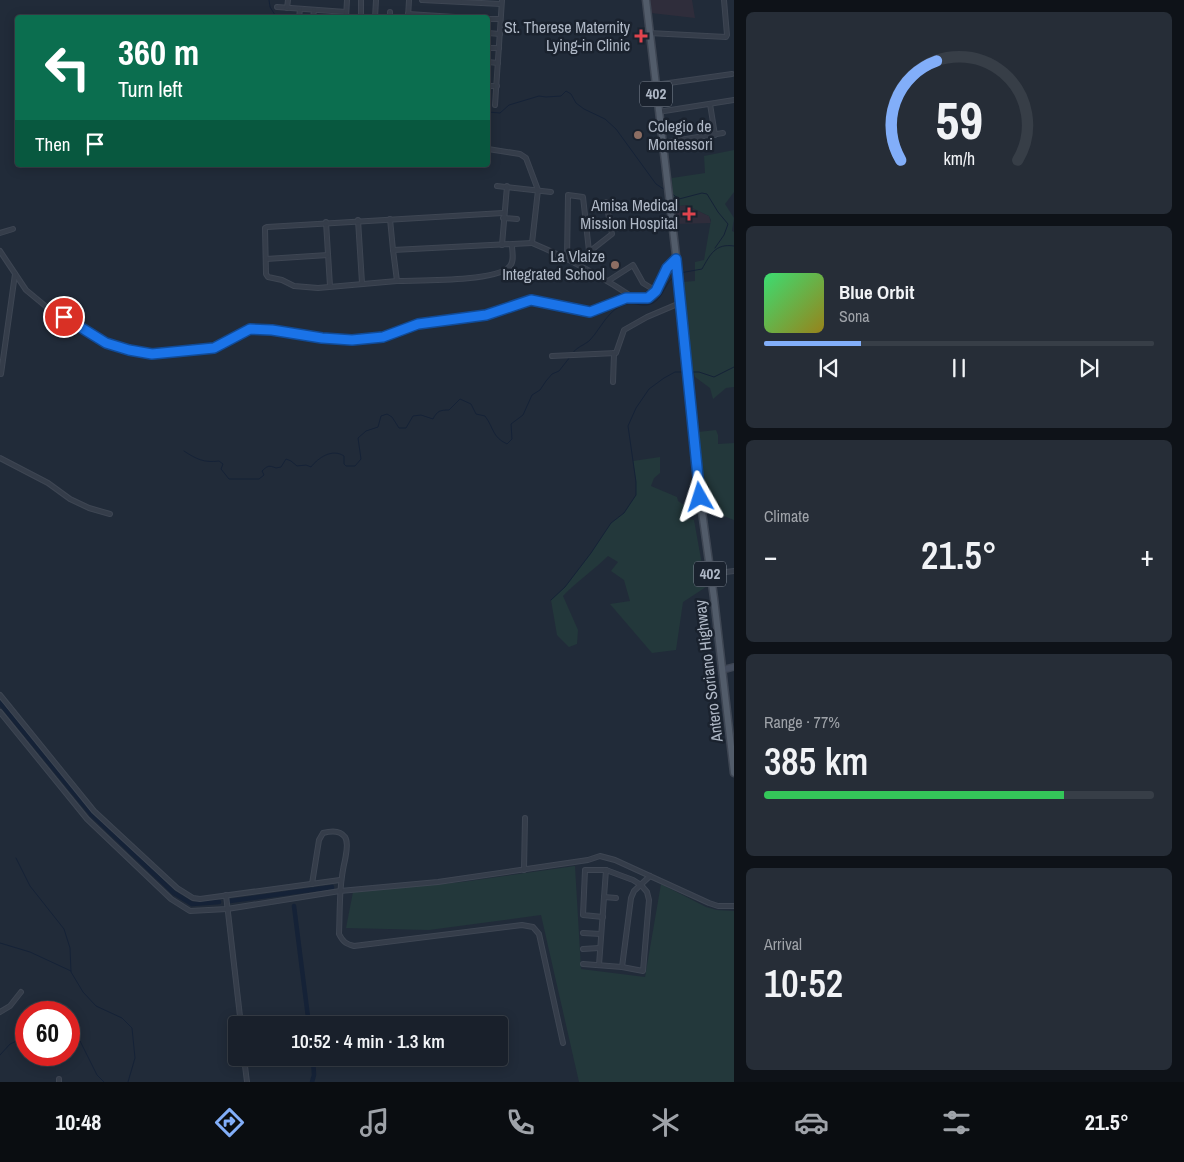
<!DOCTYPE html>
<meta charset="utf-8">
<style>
:root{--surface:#19202b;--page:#262d37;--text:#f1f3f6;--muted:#9fa3a9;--line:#373e47;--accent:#82aef9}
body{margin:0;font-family:"Archivo Narrow",sans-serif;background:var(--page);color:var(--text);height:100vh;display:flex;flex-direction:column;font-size:19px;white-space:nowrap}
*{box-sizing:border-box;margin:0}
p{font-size:16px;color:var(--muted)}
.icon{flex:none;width:28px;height:28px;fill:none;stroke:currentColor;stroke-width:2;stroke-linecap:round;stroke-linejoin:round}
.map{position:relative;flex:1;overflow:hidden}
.side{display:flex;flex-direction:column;gap:12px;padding:12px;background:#0e1218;width:450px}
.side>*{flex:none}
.banner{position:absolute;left:15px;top:15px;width:475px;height:152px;border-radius:5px;box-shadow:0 2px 12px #0003,0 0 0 1px var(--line);background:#0b6e4f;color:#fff;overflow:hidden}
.speed{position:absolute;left:15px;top:1001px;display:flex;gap:10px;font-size:25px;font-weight:700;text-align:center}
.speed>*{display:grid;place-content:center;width:65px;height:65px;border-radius:50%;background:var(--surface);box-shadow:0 2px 12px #0003,0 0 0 1px var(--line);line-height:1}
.speed .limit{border:8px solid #d22;background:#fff;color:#111}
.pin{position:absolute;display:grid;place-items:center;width:42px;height:42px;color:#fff;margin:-21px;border:2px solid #fff;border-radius:50%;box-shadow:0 1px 5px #0007}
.me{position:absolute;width:55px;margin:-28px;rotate:354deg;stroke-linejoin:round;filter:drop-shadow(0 0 4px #0008)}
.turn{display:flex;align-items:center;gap:18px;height:105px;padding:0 20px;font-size:22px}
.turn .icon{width:65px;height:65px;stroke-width:2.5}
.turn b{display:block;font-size:35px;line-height:42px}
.then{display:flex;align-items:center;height:48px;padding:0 20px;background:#0003;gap:10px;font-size:19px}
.big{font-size:38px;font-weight:600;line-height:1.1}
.side .card{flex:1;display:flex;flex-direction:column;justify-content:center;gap:8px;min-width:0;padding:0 18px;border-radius:8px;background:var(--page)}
.side .dial{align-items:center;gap:0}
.dial svg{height:130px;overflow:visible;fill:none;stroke:var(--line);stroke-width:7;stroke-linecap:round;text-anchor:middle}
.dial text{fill:var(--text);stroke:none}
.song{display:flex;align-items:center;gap:15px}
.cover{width:60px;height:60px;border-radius:8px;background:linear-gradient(135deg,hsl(140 70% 55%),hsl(50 70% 35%))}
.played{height:5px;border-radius:2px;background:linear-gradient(90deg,var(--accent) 25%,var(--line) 25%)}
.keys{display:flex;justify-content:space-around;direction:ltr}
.heat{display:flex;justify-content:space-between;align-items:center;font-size:28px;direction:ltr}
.charge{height:8px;border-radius:4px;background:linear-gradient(90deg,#34c759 77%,var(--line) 0)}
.trip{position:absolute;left:228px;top:1016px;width:280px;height:50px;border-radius:5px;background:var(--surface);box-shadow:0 2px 12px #0003,0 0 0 1px var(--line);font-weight:600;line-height:50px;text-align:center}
.dock{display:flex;height:80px;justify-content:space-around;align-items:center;background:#0a0d11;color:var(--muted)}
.dock .icon{width:35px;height:35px}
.dock .active{color:var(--accent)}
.dock b{font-size:22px;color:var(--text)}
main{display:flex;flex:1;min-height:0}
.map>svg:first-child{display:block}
.medical{fill:#2f2d3b}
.green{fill:#23383b}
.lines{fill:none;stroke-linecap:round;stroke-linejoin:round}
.stream{stroke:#152237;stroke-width:1}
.canal{stroke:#152237;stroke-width:4.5}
.street-casing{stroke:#3e4653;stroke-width:6}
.secondary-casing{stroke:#3e4653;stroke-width:8}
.primary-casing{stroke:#3e4653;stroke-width:9}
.street{stroke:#353d4a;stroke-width:4}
.secondary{stroke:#434c5d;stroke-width:5.5}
.primary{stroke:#525c6a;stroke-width:6}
.route-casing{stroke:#114b97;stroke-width:12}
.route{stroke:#1a73e8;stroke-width:9}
.health-dot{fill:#e0444e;stroke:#1a222e;stroke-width:2}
.education-dot{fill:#8d6e63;stroke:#1a222e;stroke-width:2}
.labels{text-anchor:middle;stroke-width:5;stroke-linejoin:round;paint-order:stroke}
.shield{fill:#1a222e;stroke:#828b98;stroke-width:1}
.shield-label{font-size:15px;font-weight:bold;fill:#afb8c6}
.poi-label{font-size:16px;fill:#afb8c6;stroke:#1a222e;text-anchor:end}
.street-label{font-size:16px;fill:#afb8c6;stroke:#1a222e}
</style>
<main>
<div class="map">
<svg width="734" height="1082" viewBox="0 0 734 1082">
<rect width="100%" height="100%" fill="#212b39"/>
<g class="medical">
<path d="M650 0H692L695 18 651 13Z"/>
<path d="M686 205 709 216 711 223 675 224 673 207Z"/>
</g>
<g class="green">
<path d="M734 150V192L725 204 734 218 732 231 734 232V387L726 388 713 399 710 388 695 377 692 367 682 282 695 281V262L704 260 711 220 709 216 686 205 673 207 672 178 705 173 704 156Z"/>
<path d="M716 430 718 435V444L734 443V520L706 509 698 432Z"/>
<path d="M660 457V473L654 478 651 486 677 497 678 501 684 505 683 518 694 520 706 587 683 602 676 650 652 653 610 604 630 601 624 580 611 571 618 562 608 556C594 570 577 581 563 596L578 630 577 644 569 647 557 635 551 600 565 587 591 553 611 523 624 513 636 495V482L633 461Z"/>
<path d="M575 866 581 969 645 977 661 884 706 907 717 910 734 911V1082H579L541 915 429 930 346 928 353 892 462 882Z"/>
</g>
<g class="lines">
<g class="stream">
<path d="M269 0 270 7 277 18"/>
<path d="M488 112 500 113 509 105 539 96 546 97 561 96 566 91 571 94 576 103 584 109 605 119 616 129 656 184 665 190"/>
<path d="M671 193 679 199 702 193 707 194 718 212 728 224 724 235 715 248"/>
<path d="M680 273 702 269C710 255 715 243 734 246"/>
<path d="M572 354C576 347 585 345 590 340 602 327 608 309 626 304 635 302 644 308 653 303 664 297 665 282 675 276"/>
<path d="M691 372H699L714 377 734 367"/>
<path d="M184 451C196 459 204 463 219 461L223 464 221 469 229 479H259L264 475 262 471C267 466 269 465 276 468L281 467 286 459 291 461 297 466 306 465 311 467C318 458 332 448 344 456V464L346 466H355L361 459 358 438 366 431 378 427 381 416 387 414 392 417 399 428H406L413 416 421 415 433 419C437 411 440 410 449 410L460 399 471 404 476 414 485 416C494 428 492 437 507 444L512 439 511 424 523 415 532 395 540 390 546 381 552 374 559 371 570 357"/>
<path d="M551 600 565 587 591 553 611 523 624 513 636 495V482L628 426 636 408 649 389 664 378 675 372H685"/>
<path d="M16 858 30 886 64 929 70 948 71 972 83 992 96 1006 122 1018 132 1028 135 1058 128 1082"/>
<path d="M0 943 30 952 71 971"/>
<path d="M69 1034 80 1041 97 1075 104 1082"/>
<path d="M0 1055 10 1044 26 1037"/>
</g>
<g class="canal">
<path d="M0 703 91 814 174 893 192 904 219 902"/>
<path d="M230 901 332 887"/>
<path d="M294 906 309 1025"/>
<path d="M312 1082 314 1075 313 1058"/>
</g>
<g class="street-casing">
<g id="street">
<path d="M422 0 501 4"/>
<path d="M277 7 346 12"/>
<path d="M287 8 288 0"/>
<path d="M408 14 471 18"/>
<path d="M299 18 300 9"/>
<path d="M313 18 314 10"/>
<path d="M346 18 347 0"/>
<path d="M361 18V0"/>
<path d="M375 18 376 0"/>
<path d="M390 18V12"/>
<path d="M408 18 409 0"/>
<path d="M488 19H500"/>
<path d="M488 33 500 34"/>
<path d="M649 33 726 37 727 35 724 0"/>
<path d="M488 48H499"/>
<path d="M488 62 498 63"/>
<path d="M655 85 732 74"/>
<path d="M488 86H497"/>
<path d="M710 104 715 135"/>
<path d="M495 105 502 0"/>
<path d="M658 112 734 100"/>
<path d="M661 143 723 133"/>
<path d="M488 149 520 154 526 158 538 190 532 243C568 258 601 276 634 298"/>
<path d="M497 186 551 192"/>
<path d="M503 218 517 219"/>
<path d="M390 219 393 250"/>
<path d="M358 220 362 283"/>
<path d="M326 222 330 286"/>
<path d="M0 233 13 229"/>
<path d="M502 245 507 186"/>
<path d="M512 245C512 252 515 262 509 267 494 282 419 280 397 281L393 250 532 243"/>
<path d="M0 251 26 290 49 309 106 343 129 350 152 354 214 348 250 329 272 330 322 339H352L383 337 418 324 486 315 531 300 590 311 626 298 649 297 656 291 667 268 676 259"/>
<path d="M266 259 328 255"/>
<path d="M567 259 568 195 583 197 589 251"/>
<path d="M575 263 612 234 606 202"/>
<path d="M397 281 318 288 294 286 282 280 268 277 266 274 265 228 267 227 503 213"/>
<path d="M608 281 633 265 643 283 656 291"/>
<path d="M552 356 616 353 624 330 647 317 680 303"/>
<path d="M1 374 15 274"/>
<path d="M613 382 614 353"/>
<path d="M0 458 48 483 70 499 89 508 110 514"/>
<path d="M710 574 734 571"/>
<path d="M0 695 94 811 177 888 193 898 200 899 340 880"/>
<path d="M0 712 87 819 171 899 190 911 227 909 340 891 438 882 588 860 600 856 615 860 709 903 718 906H734"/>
<path d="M524 870 525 818"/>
<path d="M312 884 319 840 323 833C330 831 340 830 345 837 349 843 346 854 345 860 339 885 340 909 339 934 343 942 346 944 354 946L522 925 533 927 539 934 563 1043"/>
<path d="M226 895 241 1025"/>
<path d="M604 897 616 898"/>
<path d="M583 933 601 934"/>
<path d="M583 949 599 948"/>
<path d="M583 964 622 967 643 971 649 900 647 892 641 885 633 880 606 870H585L583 915 603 917"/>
<path d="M599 965 606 870"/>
<path d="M622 967 631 898 634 891 650 876"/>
<path d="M0 1012 10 1006 21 992"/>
<path d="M244 1058 247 1082"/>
<path d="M59 1082V1079"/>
</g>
</g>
<g class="secondary-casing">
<path id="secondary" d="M722 670 734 667"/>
</g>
<g class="primary-casing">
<path id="primary" d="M646 0 677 264 700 497 714 598 734 773"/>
</g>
<use href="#street" class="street"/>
<use href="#secondary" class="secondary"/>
<use href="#primary" class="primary"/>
</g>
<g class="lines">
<g class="route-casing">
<path id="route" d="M64 317 106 343 129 350 152 354 214 348 250 329 272 330 322 338 352 340 383 337 418 324 486 315 531 300 590 312 626 298H648L656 291 667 268 676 259 700 497"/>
</g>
<use href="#route" class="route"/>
</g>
<g class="health-dot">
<path d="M638.5 28.5h5v5h5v5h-5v5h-5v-5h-5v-5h5z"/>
<path d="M686.5 206.5h5v5h5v5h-5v5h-5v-5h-5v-5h5z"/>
</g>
<g class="education-dot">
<circle cx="638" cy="135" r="5"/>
<circle cx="615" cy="265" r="5"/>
</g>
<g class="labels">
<g class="shield">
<rect x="640" y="81.5" width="32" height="25" rx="4"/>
<rect x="694" y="561.5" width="32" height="25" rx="4"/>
</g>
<g class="shield-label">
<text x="656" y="99">402</text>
<text x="710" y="579">402</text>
</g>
<g class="poi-label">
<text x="630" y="33">St. Therese Maternity<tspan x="630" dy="18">Lying-in Clinic</tspan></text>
<text x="648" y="132" text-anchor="start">Colegio de<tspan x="648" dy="18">Montessori</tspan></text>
<text x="678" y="211">Amisa Medical<tspan x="678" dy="18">Mission Hospital</tspan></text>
<text x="605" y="262">La Vlaize<tspan x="605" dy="18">Integrated School</tspan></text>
</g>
<g class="street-label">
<text transform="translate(708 671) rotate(-97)" y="6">Antero Soriano Highway</text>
</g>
</g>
</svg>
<div class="speed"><div class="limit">60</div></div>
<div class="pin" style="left:64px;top:317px;background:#d93025"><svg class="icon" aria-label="arrive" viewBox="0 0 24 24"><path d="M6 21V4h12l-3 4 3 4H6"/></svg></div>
<svg class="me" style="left:700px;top:497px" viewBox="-20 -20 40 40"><path d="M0-17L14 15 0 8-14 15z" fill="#1a73e8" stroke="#fff" stroke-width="4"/></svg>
<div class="trip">10:52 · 4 min · 1.3 km</div>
<div class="banner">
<div class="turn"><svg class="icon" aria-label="left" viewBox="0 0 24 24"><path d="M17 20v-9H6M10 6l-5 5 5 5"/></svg><div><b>360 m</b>Turn left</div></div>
<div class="then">Then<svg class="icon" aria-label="arrive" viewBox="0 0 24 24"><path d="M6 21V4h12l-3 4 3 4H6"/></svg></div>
</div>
</div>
<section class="side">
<div class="card dial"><svg viewBox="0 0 100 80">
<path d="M14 69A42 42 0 1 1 86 69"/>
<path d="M14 69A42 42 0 0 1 36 8" stroke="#82aef9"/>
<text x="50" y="56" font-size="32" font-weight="700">59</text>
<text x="50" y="72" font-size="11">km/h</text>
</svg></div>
<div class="card">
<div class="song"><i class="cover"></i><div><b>Blue Orbit</b><p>Sona</p></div></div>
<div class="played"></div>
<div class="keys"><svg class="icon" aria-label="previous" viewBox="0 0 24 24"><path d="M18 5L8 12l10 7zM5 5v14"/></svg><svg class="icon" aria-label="pause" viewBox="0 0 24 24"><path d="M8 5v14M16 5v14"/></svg><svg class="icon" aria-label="next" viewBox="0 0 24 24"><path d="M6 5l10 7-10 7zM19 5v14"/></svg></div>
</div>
<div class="card"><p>Climate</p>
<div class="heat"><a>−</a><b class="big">21.5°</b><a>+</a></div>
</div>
<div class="card"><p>Range · 77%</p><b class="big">385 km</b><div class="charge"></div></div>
<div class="card"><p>Arrival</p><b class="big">10:52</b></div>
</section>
</main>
<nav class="dock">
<b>10:48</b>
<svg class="icon active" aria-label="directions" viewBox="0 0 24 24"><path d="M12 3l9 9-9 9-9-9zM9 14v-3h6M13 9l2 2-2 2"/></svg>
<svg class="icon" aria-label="music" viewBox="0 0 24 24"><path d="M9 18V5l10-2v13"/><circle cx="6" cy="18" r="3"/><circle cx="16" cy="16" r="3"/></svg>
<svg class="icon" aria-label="phone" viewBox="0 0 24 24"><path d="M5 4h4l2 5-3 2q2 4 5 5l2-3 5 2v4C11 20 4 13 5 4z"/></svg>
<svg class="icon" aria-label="climate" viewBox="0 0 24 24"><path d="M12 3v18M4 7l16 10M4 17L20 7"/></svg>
<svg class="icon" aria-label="car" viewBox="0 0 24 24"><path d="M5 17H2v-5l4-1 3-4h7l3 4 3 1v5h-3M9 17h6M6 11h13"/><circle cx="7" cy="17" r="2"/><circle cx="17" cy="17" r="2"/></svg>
<svg class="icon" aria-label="filters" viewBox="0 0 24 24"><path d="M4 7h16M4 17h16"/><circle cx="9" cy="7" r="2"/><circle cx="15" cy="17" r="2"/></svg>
<b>21.5°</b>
</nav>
